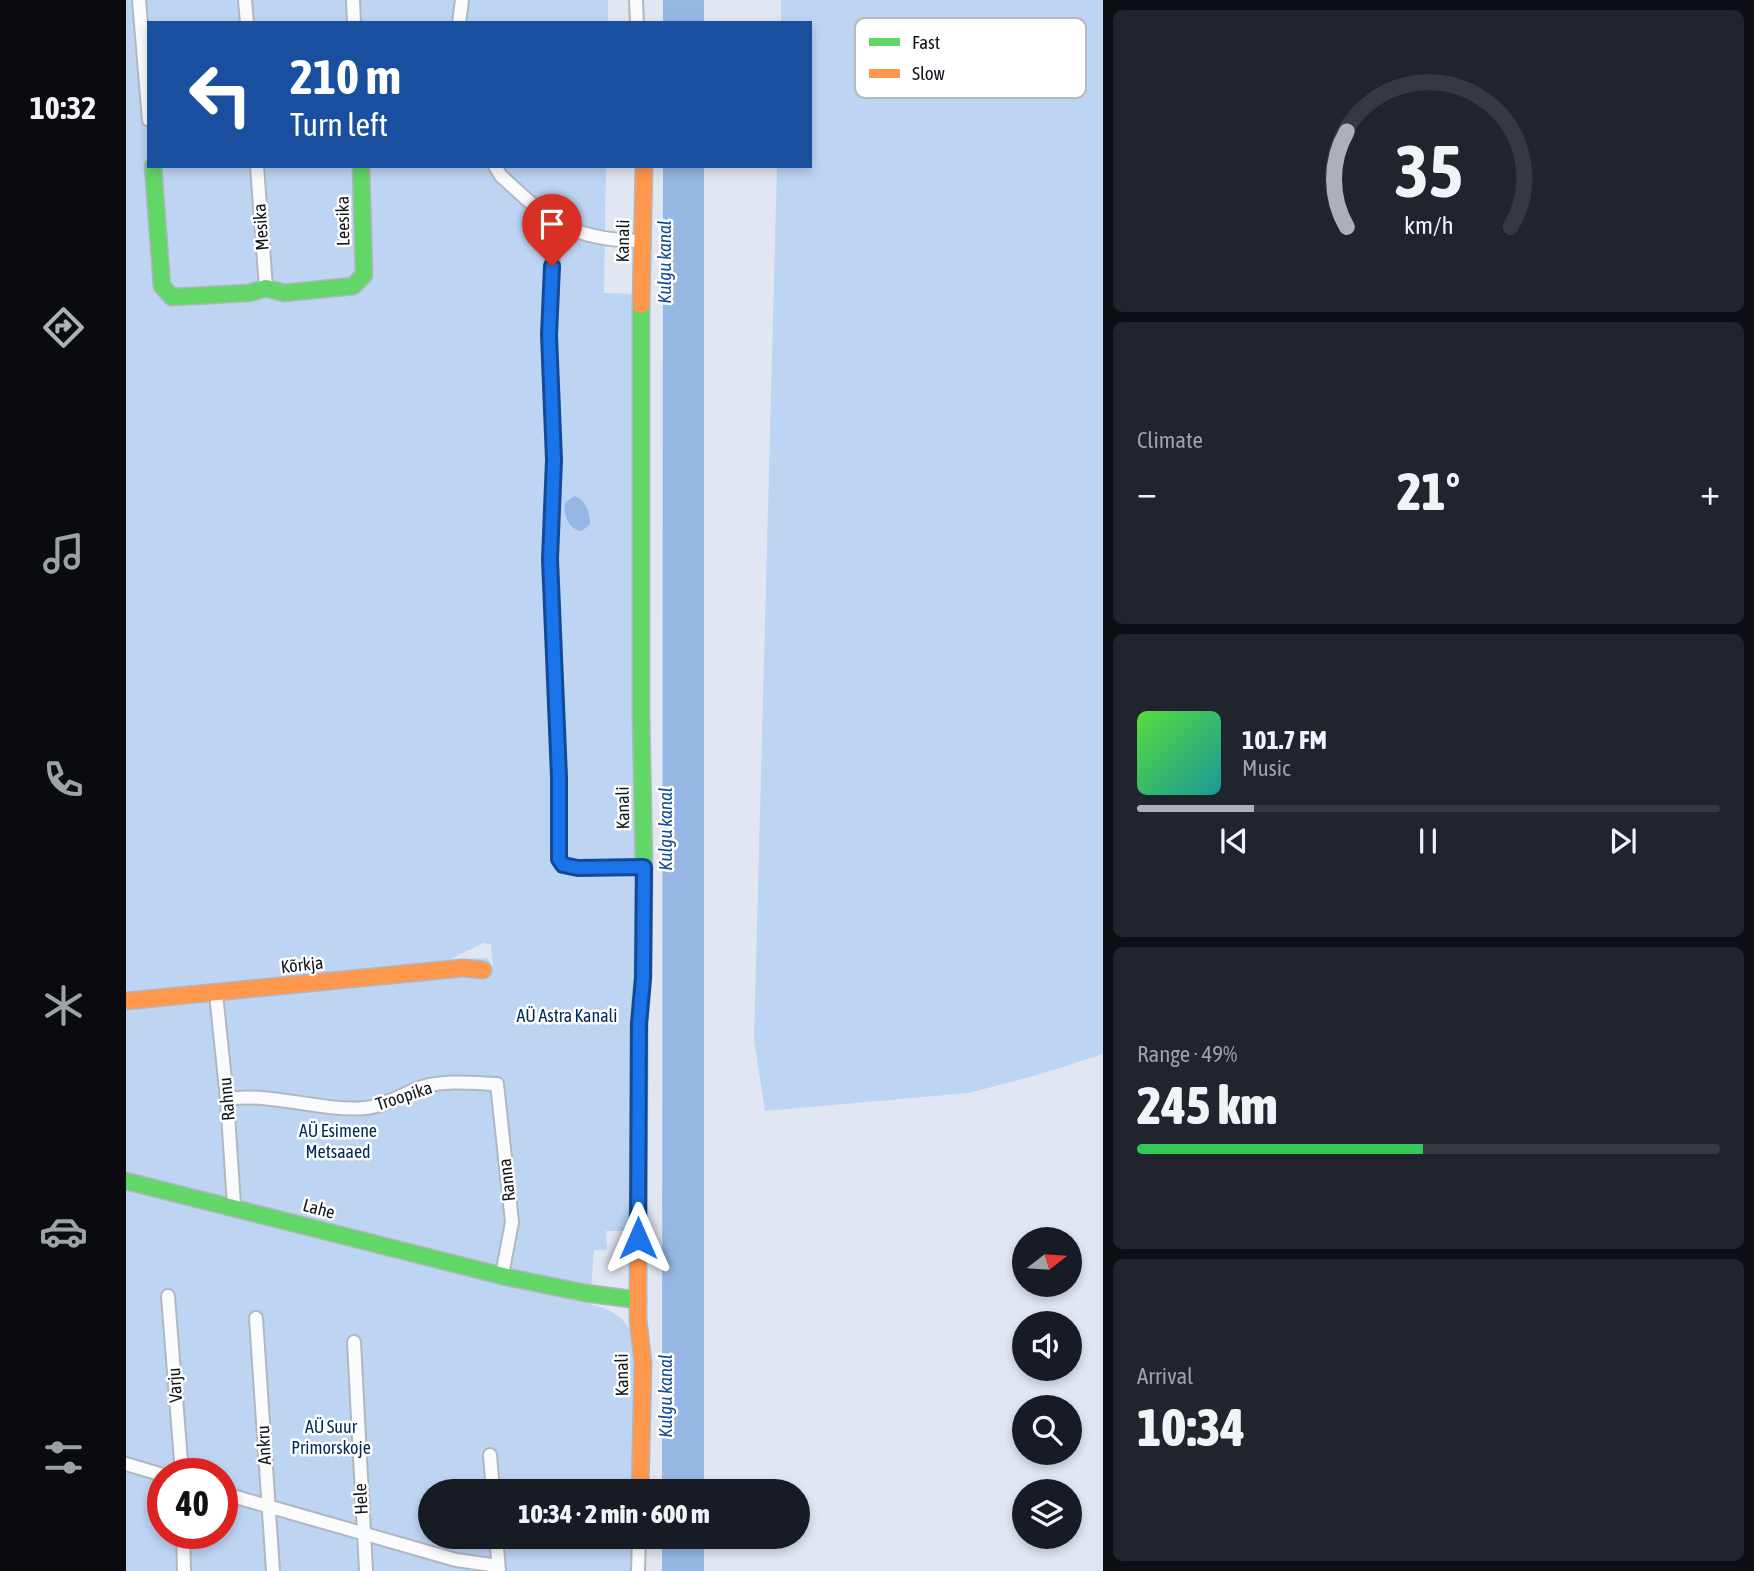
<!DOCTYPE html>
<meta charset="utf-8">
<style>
:root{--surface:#171b24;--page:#20242c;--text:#f1f3f6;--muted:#9ea1a6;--line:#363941;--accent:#adb0b6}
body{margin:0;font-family:"Asap Condensed",sans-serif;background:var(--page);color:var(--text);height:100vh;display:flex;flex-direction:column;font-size:26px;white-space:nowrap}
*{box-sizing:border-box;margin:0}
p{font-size:23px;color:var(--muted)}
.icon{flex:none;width:38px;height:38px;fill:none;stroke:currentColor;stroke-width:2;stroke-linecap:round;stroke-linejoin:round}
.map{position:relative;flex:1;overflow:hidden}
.panel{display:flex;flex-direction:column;gap:10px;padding:10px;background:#0d0f14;width:651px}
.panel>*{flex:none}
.top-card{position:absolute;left:21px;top:21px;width:665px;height:147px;border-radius:0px;box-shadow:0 4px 10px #0003;background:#1a4fa0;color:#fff;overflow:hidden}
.needle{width:46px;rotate:73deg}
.tools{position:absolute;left:886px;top:1227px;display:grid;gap:14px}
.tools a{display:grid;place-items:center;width:70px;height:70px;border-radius:50%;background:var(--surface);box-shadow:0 4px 10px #0003;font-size:35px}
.speed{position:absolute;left:21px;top:1458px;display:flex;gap:14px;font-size:35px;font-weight:700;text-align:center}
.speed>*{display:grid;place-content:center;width:91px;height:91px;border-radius:50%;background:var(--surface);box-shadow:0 4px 10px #0003;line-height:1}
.speed .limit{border:10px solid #d22;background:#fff;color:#111}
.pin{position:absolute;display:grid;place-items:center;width:60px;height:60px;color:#fff;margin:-72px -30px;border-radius:50% 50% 50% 0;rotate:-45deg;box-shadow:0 0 7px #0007}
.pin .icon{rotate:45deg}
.me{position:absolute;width:77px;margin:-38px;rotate:0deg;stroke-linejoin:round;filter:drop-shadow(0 0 5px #0008)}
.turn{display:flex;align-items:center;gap:24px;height:147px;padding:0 28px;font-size:32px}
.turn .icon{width:91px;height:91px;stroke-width:2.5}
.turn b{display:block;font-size:49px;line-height:60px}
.big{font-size:52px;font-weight:800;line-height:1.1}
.panel .card{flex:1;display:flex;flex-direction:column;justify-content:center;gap:10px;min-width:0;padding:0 24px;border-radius:10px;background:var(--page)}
.panel .dial{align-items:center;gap:0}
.dial svg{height:182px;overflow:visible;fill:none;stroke:var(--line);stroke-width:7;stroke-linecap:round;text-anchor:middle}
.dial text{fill:var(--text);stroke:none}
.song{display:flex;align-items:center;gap:21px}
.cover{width:84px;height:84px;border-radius:10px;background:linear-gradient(135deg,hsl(110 70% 55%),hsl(180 70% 35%))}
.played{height:7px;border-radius:4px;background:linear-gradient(90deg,var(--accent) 20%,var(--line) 20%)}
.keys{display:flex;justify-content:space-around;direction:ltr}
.heat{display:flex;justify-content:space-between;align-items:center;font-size:38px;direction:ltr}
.charge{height:10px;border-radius:5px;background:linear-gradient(90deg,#34c759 49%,var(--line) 0)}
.trip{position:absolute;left:292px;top:1479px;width:392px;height:70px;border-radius:35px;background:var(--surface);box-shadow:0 4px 10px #0003;font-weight:800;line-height:70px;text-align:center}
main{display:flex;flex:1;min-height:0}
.tabs{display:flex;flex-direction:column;width:126px;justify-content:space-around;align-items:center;background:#090b0e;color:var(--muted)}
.tabs .icon{width:49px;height:49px}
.tabs .selected{color:var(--accent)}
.tabs b{font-size:32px;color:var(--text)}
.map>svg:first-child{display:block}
.green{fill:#bed4f3;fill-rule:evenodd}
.water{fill:#96b7e3}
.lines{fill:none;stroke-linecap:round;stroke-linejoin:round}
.street-casing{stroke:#b1b7bf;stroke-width:16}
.fast-casing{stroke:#b1b7bf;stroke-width:19}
.slow-casing{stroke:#b1b7bf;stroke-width:19}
.street{stroke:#fafbfd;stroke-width:12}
.fast{stroke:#63d668;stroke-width:16}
.slow{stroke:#ff974d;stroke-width:16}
.route-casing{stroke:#114b97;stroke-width:18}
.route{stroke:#1a73e8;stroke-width:12}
.labels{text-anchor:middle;stroke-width:5;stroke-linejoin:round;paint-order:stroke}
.street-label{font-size:18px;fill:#12161d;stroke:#fff}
.park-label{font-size:18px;fill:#00285c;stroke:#fff}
.water-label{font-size:19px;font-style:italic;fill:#144c92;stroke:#fff}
.key{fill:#fff;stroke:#b8b9bb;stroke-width:2}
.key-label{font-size:19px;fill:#12161d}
</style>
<main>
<nav class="tabs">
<b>10:32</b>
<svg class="icon selected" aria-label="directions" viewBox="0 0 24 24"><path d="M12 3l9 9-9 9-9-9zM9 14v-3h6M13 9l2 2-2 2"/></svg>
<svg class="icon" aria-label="music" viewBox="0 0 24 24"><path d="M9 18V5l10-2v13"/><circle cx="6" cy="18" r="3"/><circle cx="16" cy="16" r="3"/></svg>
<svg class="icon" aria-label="phone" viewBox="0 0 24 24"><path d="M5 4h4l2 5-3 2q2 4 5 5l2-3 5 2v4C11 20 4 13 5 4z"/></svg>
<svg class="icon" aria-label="climate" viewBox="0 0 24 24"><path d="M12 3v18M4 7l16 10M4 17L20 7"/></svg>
<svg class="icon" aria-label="car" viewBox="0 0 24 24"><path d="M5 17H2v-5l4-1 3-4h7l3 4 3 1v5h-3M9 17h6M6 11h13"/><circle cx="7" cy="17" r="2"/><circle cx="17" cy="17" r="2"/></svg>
<svg class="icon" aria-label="filters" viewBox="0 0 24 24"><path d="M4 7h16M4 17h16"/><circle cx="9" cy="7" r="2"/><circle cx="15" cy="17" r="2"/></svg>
</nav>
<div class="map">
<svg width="977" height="1571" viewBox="0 0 977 1571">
<rect width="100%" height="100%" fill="#e0e7f2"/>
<g class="green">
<path d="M0 0H482V23H23V166H480L478 293 509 294 511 967 508 1231H480L481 1250H468L464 1304C486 1310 500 1317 508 1339V1491H304V1536L507 1537 506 1571H0ZM357 943 365 944 367 967 361 958 325 959ZM37 1474H96V1533H37Z"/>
<path d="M655 0H977V1054L918 1073 843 1093 639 1111 628 1040 651 166H684V23H655Z"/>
</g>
<g class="water">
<rect x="537" y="0" width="41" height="23"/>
<path d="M537 166H578V1491H536Z"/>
<path d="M448 496C460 499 464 513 464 524L456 531C443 530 437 515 439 503Z"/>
<rect x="536" y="1537" width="42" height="34"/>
</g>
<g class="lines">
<g class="street-casing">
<g id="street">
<path d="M13 0 23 120"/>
<path d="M119 0 121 23"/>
<path d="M227 0 228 23"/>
<path d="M510 0 511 23"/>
<path d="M333 23 336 0"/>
<path d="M131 166 140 288"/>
<path d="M369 166 375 176C392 191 410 210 430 222 454 236 488 241 515 241"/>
<path d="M429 221 423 335 428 460 424 559 433 777 434 859 437 865 452 868 518 867"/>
<path d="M90 994 101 1099 108 1205"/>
<path d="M101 1099C148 1092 194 1112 240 1108 259 1106 278 1093 296 1087 319 1080 347 1083 371 1084L386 1222 376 1275"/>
<path d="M42 1296 56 1474"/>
<path d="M130 1318 147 1571"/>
<path d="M228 1342 240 1571"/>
<path d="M364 1455 367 1491"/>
<path d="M0 1464 37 1475"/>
<path d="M96 1493 330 1560 372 1566"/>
<path d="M57 1533 58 1571"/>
<path d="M370 1536 373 1571"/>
<path d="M512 1571 513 1536"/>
</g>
</g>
<g class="fast-casing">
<g id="fast">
<path d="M27 166 36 286 46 297 123 293 140 288 158 293 227 286 238 275 235 166"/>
<path d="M0 1181 381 1277 459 1293 512 1300"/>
<path d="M512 1256 513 1024 517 977 518 867 515 716V305"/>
</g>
</g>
<g class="slow-casing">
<g id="slow">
<path d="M515 305 518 166"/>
<path d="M0 1001 337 968 357 970"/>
<path d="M512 1256V1320L517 1363 514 1491"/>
</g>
</g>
<use href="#street" class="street"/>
<use href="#fast" class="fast"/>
<use href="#slow" class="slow"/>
</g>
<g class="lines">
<g class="route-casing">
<path id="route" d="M426 266 423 335 428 460 424 559 433 777V859L437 865 452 868 518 867 517 978 513 1024 512 1238"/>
</g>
<use href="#route" class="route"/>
</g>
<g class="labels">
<g class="street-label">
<text transform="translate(217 221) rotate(-91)" y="6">Leesika</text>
<text transform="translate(135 227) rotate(-94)" y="6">Mesika</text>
<text transform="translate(497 241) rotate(-89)" y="6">Kanali</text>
<text transform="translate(497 808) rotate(-91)" y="6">Kanali</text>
<text transform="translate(176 965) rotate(-6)" y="6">Kõrkja</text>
<text transform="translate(278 1096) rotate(-18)" y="6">Troopika</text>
<text transform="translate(101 1099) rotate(-95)" y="6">Rahnu</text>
<text transform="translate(381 1180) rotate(-96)" y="6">Ranna</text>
<text transform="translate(193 1209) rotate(15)" y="6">Lahe</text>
<text transform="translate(496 1375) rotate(-91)" y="6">Kanali</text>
<text transform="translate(49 1385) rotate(-94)" y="6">Varju</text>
<text transform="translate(138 1445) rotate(-93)" y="6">Ankru</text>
<text transform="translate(235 1499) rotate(-93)" y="6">Hele</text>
</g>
<g class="park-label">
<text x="441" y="1022">AÜ Astra Kanali</text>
<text x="212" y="1137">AÜ Esimene<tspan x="212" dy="21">Metsaaed</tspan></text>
<text x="205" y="1433">AÜ Suur<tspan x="205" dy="21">Primorskoje</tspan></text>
</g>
<g class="water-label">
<text transform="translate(538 262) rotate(-90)" y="7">Kulgu kanal</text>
<text transform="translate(539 829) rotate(-90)" y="7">Kulgu kanal</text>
<text transform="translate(539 1396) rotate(-90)" y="7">Kulgu kanal</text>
</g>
</g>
<rect x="729" y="18" width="231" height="80" rx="10" class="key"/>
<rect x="743" y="38" width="31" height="8" fill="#63d668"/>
<rect x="743" y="69" width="31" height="9" fill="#ff974d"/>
<g class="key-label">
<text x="786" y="49">Fast</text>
<text x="786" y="80">Slow</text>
</g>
</svg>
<div class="tools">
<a><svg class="needle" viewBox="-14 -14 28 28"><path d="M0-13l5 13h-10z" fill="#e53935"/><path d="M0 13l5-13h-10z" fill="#9ea1a6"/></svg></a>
<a><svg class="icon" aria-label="sound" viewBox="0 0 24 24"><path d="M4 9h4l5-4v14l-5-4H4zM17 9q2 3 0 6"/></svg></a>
<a><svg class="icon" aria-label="search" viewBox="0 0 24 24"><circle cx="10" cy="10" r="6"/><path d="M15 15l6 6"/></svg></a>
<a><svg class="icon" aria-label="layers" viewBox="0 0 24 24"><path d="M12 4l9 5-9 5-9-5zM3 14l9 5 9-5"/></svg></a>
</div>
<div class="speed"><div class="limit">40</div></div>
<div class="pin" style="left:426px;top:266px;background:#d93025"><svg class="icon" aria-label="arrive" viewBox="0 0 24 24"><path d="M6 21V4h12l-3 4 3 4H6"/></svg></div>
<svg class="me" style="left:512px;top:1238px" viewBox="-20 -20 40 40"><path d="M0-17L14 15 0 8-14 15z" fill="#1a73e8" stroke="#fff" stroke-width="4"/></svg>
<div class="trip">10:34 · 2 min · 600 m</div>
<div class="top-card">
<div class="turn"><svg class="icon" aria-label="left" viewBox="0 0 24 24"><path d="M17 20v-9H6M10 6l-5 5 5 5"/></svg><div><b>210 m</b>Turn left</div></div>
</div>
</div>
<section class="panel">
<div class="card dial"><svg viewBox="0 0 100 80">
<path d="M14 69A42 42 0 1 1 86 69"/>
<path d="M14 69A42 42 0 0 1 14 27" stroke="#adb0b6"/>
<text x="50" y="56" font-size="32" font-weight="700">35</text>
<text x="50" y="72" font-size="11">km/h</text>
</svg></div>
<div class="card"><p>Climate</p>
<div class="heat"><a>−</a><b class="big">21°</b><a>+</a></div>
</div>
<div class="card">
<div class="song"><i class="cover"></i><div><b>101.7 FM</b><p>Music</p></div></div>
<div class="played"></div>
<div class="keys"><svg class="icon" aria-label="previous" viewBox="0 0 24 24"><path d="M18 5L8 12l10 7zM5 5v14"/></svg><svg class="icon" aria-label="pause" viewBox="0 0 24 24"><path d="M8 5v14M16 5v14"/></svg><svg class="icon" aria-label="next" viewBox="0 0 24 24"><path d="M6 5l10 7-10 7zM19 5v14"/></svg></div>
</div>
<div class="card"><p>Range · 49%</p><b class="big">245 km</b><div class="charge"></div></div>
<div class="card"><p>Arrival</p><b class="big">10:34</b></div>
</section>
</main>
